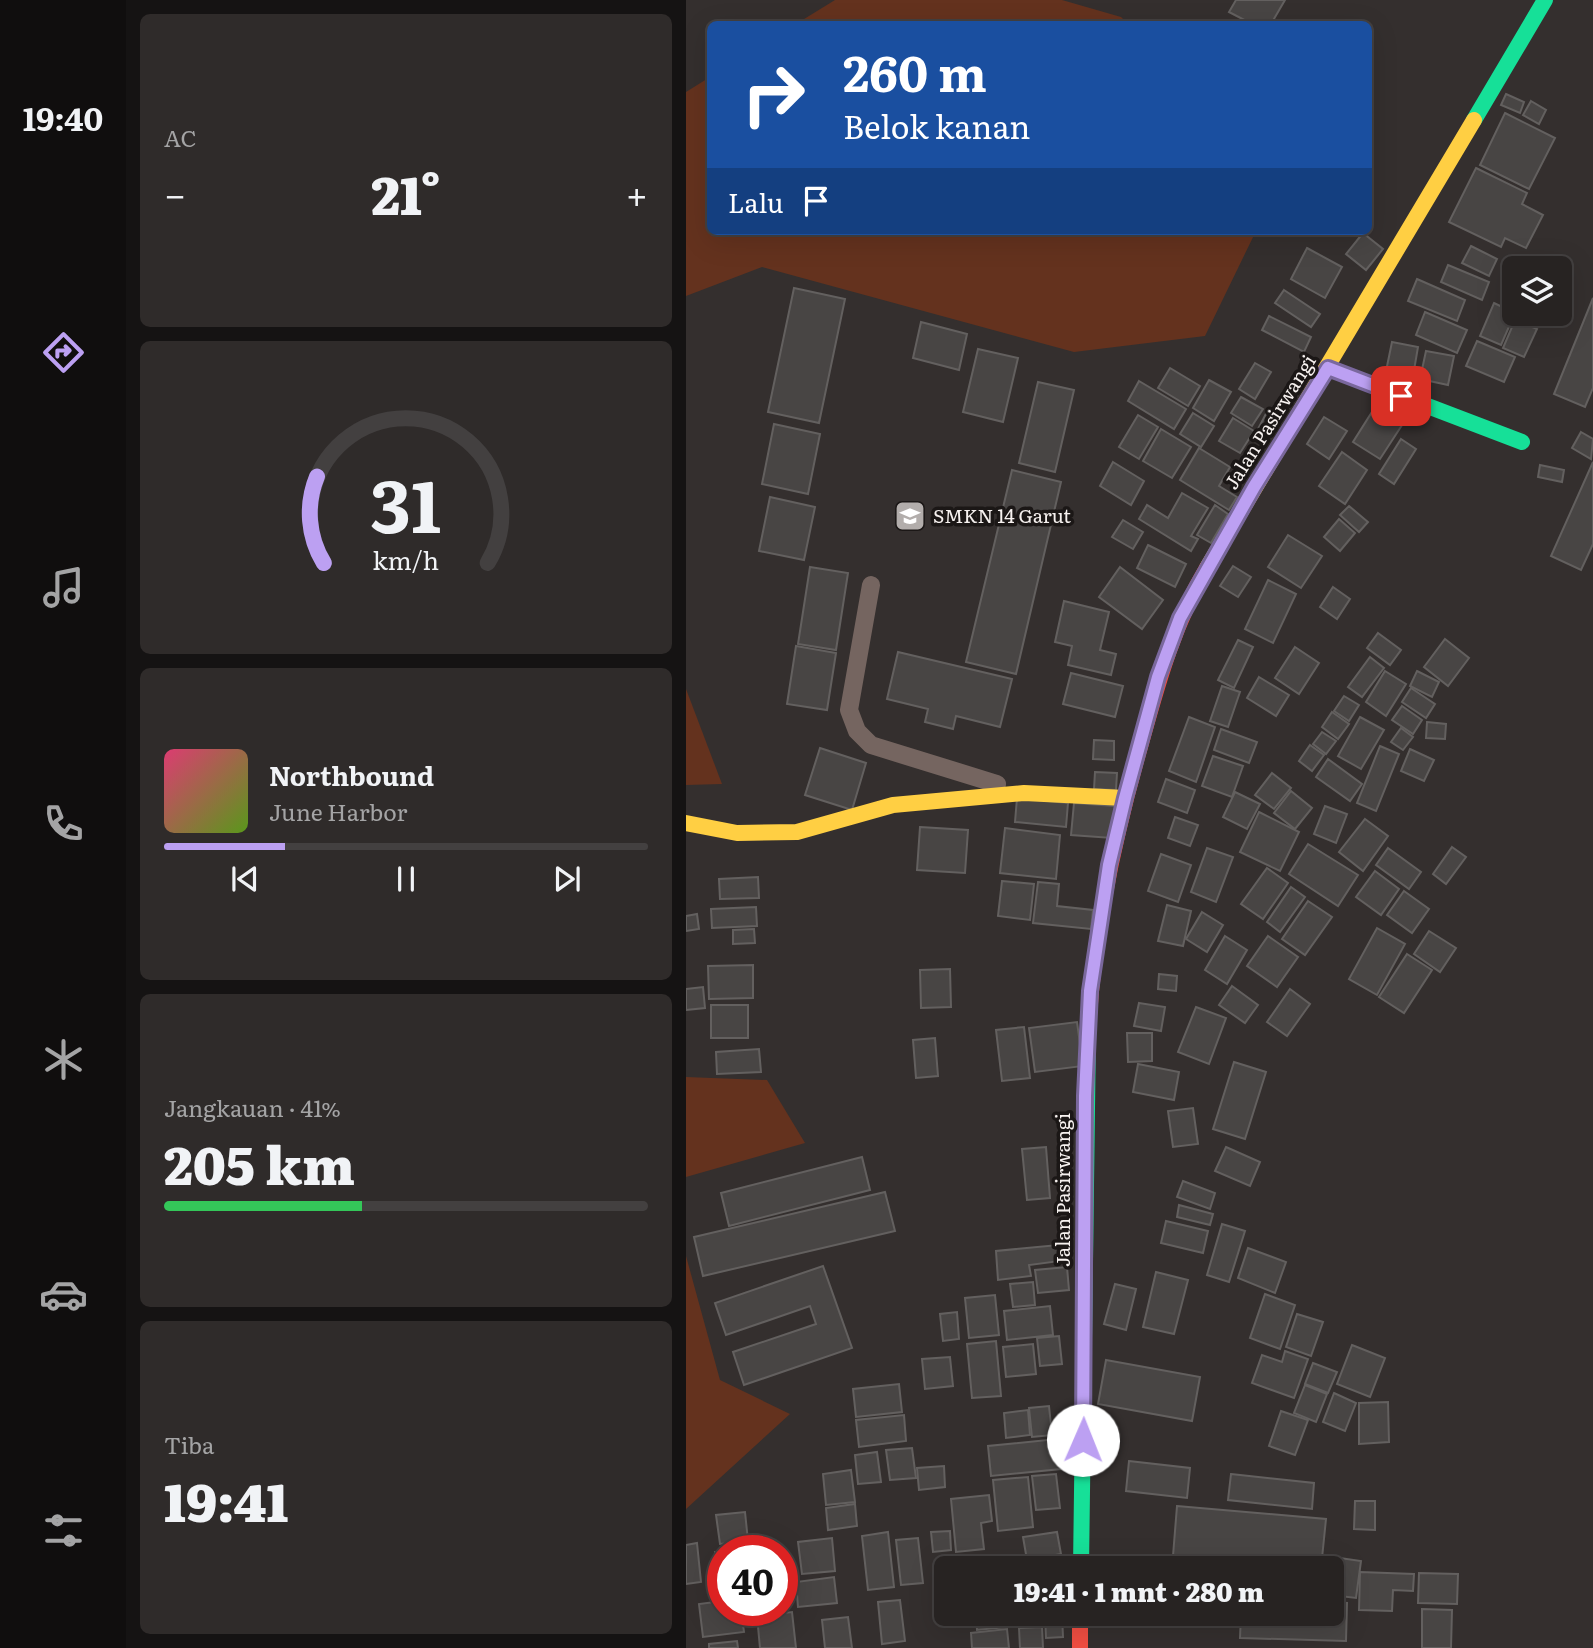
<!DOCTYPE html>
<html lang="id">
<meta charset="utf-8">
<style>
:root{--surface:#272322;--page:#2f2b2a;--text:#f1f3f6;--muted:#a4a4a5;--line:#434040;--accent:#bca0f2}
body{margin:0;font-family:Literata,serif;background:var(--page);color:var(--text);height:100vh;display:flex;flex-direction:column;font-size:26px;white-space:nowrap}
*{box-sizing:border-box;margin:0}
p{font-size:23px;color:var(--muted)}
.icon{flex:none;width:38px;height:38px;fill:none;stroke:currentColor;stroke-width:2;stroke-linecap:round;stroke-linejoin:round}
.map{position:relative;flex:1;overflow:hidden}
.sheet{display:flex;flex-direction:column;gap:14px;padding:14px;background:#151313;width:560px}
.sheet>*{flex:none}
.guide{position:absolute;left:21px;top:21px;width:665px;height:214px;border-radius:10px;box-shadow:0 7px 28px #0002,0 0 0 2px var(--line);background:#1a4fa0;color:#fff;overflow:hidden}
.tools{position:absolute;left:816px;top:256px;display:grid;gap:14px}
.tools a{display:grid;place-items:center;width:70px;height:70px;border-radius:10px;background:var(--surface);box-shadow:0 7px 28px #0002,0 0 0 2px var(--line);font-size:35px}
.speed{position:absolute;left:21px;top:1535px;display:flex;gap:14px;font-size:35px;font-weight:700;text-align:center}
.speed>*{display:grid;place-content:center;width:91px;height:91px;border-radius:50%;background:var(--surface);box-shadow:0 7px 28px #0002,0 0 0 2px var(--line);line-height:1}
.speed .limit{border:10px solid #d22;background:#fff;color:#111}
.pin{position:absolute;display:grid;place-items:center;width:60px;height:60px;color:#fff;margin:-30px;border-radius:14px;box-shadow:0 4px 10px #0006}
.me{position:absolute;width:77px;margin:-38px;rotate:1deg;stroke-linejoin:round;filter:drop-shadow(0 0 5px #0008)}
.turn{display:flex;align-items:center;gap:24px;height:147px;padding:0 21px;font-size:32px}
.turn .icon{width:91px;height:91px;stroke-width:2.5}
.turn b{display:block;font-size:49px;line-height:60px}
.then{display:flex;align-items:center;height:66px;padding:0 21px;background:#0003;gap:14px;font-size:26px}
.big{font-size:52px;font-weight:800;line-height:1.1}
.sheet .widget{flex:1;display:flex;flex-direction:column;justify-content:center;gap:10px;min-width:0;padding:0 24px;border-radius:10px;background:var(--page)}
.sheet .dial{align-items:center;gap:0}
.dial svg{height:182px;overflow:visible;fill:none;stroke:var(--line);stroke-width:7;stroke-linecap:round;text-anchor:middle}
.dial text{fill:var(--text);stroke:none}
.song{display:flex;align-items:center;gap:21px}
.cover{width:84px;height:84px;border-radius:10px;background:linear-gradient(135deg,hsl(340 70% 55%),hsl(90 70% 35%))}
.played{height:7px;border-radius:4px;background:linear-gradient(90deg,var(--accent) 25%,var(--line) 25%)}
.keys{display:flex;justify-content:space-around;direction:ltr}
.heat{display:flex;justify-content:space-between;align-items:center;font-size:38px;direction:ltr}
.charge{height:10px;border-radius:5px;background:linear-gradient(90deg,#34c759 41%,var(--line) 0)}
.trip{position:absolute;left:248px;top:1556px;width:410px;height:70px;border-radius:10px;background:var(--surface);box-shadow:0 7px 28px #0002,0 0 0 2px var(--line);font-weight:800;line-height:70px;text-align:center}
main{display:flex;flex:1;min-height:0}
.menu{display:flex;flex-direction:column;width:126px;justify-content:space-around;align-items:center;background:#100e0e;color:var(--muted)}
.menu .icon{width:49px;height:49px}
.menu .active{color:var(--accent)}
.menu b{font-size:32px;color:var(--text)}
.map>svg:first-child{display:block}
.green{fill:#64321e}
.building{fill:#484544;stroke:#63605f;stroke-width:2}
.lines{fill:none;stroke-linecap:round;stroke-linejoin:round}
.lane{stroke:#756560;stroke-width:18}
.fast{stroke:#16e098;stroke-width:16}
.slow{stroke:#ffcf43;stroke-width:16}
.jam{stroke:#f24e42;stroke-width:16}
.route-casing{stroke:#7a689d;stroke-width:18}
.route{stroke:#bca0f2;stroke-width:12}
.labels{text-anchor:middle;stroke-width:7;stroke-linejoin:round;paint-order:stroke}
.street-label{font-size:19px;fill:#f6f1ef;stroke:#1b1716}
.poi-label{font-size:19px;fill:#f6f1ef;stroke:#1b1716;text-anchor:start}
</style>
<main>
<nav class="menu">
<b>19:40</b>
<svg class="icon active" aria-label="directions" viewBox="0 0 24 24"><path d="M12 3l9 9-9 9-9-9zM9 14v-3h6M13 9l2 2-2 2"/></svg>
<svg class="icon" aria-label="music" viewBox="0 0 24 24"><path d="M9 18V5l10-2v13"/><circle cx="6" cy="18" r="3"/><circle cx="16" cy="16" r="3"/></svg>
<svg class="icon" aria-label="phone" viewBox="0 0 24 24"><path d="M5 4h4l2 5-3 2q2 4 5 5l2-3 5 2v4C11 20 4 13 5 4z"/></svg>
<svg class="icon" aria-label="climate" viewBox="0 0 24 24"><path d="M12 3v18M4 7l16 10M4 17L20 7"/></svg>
<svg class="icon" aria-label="car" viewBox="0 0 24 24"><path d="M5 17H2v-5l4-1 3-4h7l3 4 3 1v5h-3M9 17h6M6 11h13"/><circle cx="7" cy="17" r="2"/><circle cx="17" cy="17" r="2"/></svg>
<svg class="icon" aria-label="filters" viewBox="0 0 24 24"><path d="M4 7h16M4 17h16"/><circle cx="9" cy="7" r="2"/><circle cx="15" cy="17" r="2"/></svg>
</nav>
<section class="sheet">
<div class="widget"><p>AC</p>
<div class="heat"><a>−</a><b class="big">21°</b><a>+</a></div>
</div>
<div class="widget dial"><svg viewBox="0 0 100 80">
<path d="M14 69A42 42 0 1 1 86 69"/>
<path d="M14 69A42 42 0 0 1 11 31" stroke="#bca0f2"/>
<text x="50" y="56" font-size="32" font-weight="700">31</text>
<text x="50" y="72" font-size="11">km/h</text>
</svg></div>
<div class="widget">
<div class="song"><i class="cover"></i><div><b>Northbound</b><p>June Harbor</p></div></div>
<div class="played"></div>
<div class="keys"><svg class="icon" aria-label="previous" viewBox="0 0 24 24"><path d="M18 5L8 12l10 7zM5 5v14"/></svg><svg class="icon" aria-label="pause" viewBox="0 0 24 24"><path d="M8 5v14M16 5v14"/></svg><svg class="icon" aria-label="next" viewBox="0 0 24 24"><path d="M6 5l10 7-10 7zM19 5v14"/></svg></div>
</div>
<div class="widget"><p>Jangkauan · 41%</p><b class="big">205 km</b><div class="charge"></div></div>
<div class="widget"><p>Tiba</p><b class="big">19:41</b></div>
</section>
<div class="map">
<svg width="907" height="1648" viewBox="0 0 907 1648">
<rect width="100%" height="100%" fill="#342f2e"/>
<g class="green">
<path d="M149 0H376L435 17 442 24H110Z"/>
<path d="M24 77V231H570L519 336 388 352 76 267 0 296V92Z"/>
<path d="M0 689 36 784 0 785Z"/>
<path d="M0 1077 81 1080 119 1143 0 1177Z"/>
<path d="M0 1256 34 1380 104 1414 0 1509Z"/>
</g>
<g class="building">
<path d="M550 0H599L585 24H566L543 12Z"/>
<path d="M820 94 838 102 834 113 815 105Z"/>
<path d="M845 101 860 110 853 124 837 115Z"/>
<path d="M819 113 869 138 843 189 794 165Z"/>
<path d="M790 168 841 193 836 204 857 215 840 248 819 238 815 247 763 222Z"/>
<path d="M677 233 697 249 680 270 660 254Z"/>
<path d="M785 246 811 259 803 276 776 263Z"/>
<path d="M621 248 656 267 639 298 605 279Z"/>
<path d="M762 265 803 282 796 300 755 282Z"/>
<path d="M731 279 779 300 771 321 722 301Z"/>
<path d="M108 288 159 299 133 423 82 412Z"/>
<path d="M598 290 634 314 625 327 589 303Z"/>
<path d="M907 298V388L899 407 868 394Z"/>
<path d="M808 303 829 313 815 345 794 336Z"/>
<path d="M739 312 781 330 771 353 730 335Z"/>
<path d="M583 316 625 337 618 352 576 330Z"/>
<path d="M829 320 851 329 838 357 817 348Z"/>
<path d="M235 322 281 334 273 370 227 358Z"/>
<path d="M791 341 829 357 818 382 780 366Z"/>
<path d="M706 342 732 347 726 382 699 376Z"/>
<path d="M292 349 332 358 317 422 277 412Z"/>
<path d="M740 351 768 356 762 385 734 379Z"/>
<path d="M569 363 585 372 569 399 553 389Z"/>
<path d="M484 368 514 386 502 406 472 388Z"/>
<path d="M523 380 545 392 528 421 507 408Z"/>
<path d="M453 381 500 409 488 429 442 401Z"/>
<path d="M352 382 388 390 369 472 333 463Z"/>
<path d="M555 397 577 409 566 426 545 413Z"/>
<path d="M691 404 718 422 694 459 667 442Z"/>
<path d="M582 410 596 418 585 436 572 429Z"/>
<path d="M507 413 528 426 515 447 494 434Z"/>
<path d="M452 415 472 427 453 459 433 447Z"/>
<path d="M638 417 661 431 643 459 621 444Z"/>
<path d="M547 418 568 431 554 453 533 441Z"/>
<path d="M88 424 134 434 122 494 76 484Z"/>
<path d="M475 429 505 447 486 478 457 461Z"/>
<path d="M895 432 907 439 905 459 886 448Z"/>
<path d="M715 439 730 449 708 484 693 474Z"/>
<path d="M513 448 544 467 533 486 551 497 543 510 494 480Z"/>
<path d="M656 452 681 470 659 504 633 486Z"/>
<path d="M427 462 458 481 445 505 414 486Z"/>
<path d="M907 462V544L895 570 865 556Z"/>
<path d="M854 465 878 470 876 482 852 477Z"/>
<path d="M326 470 375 482 330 674 280 662Z"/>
<path d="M496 493 522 508 505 536 512 539 505 551 453 519 461 505 482 518Z"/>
<path d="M84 497 129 507 118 560 73 551Z"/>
<path d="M529 505 542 514 525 543 511 535Z"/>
<path d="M663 506 682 522 673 532 654 515Z"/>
<path d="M653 519 669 533 654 551 638 537Z"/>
<path d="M437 520 457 532 447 549 426 537Z"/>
<path d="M602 535 636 556 615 588 582 567Z"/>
<path d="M462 545 500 564 489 587 451 568Z"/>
<path d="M547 566 565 577 552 597 534 586Z"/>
<path d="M124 567 162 573 150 650 112 644Z"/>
<path d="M434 567 477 600 456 629 413 597Z"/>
<path d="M582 580 610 594 587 643 559 629Z"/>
<path d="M647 587 664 599 651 619 634 607Z"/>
<path d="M378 601 423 612 414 650 430 654 425 675 382 665 386 646 369 642Z"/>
<path d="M692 633 715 650 704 665 681 648Z"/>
<path d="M759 639 783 658 762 686 738 667Z"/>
<path d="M552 640 567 647 548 688 532 680Z"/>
<path d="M110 646 150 653 141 710 101 704Z"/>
<path d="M609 647 633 663 613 694 589 678Z"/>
<path d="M212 652 326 679 314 727 270 716 267 729 239 722 242 709 201 699Z"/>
<path d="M684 657 698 668 676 697 662 687Z"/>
<path d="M699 671 720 684 700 716 680 702Z"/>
<path d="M731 671 753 682 746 697 724 686Z"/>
<path d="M385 673 437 686 429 717 377 704Z"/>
<path d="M573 677 603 695 590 716 561 698Z"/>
<path d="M536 686 554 692 542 727 524 721Z"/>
<path d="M725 688 749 704 740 718 716 702Z"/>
<path d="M658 696 673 705 663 721 648 711Z"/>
<path d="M716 706 736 720 727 734 706 720Z"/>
<path d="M646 712 663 724 652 739 636 727Z"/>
<path d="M503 717 529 727 510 782 483 771Z"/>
<path d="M674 717 698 730 675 769 652 756Z"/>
<path d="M741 722 760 724 759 739 740 738Z"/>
<path d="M715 728 727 737 717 750 705 742Z"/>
<path d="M535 729 571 742 563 763 528 750Z"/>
<path d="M636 732 650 741 640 754 627 744Z"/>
<path d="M408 740 428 741V760L407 759Z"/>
<path d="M624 745 638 755 626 771 613 761Z"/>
<path d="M694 746 713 754 690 811 671 803Z"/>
<path d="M134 748 180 763 166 810 119 795Z"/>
<path d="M724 749 748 760 738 781 715 771Z"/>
<path d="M527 756 557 766 546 797 516 786Z"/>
<path d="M642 759 676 784 664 801 630 777Z"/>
<path d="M409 772 431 773 430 790 408 789Z"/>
<path d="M586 773 605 788 588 809 569 795Z"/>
<path d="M480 779 509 790 501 813 472 802Z"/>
<path d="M605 791 626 808 609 829 588 813Z"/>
<path d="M549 792 574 804 561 829 537 817Z"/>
<path d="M331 798 382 803 380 827 329 822Z"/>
<path d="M388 803 429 806 426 838 385 835Z"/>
<path d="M639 806 661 814 650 843 628 834Z"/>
<path d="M573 812 613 832 594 871 554 852Z"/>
<path d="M489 817 512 825 504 846 482 838Z"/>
<path d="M679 819 702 836 677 871 653 852Z"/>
<path d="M234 827 282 830 279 873 231 870Z"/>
<path d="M319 828 374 835 370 879 314 873Z"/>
<path d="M622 844 672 875 652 906 603 874Z"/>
<path d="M766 847 780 857 760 884 747 874Z"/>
<path d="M521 848 547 857 530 902 505 892Z"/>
<path d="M702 848 735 872 723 889 690 865Z"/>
<path d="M475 854 505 865 492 902 462 891Z"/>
<path d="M581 868 602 883 577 919 555 904Z"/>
<path d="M689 871 713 889 695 915 670 897Z"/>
<path d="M72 877 73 898 34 899 33 879Z"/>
<path d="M316 881 348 884 344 920 312 916Z"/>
<path d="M352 882 373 884 371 906 407 910 405 929 347 923Z"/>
<path d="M605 887 619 897 594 932 581 922Z"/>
<path d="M718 891 743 909 726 933 701 915Z"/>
<path d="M622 901 646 917 619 955 596 939Z"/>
<path d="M481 905 505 911 497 946 472 941Z"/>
<path d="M70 907 71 926 26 928 25 909Z"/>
<path d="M516 912 537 925 521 952 500 939Z"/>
<path d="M11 914 13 929 0 931V916Z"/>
<path d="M691 928 719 944 691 995 663 979Z"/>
<path d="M68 929 69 943 47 944V930Z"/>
<path d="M743 931 770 948 754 972 728 954Z"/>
<path d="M539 936 561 950 541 984 519 970Z"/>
<path d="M582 936 612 957 591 987 561 966Z"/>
<path d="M721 954 746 970 718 1013 693 997Z"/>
<path d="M67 965V998L23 999 22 966Z"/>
<path d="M264 969 265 1007 235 1008 234 970Z"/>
<path d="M473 974 491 976 490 991 472 989Z"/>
<path d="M546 986 572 1005 559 1023 533 1005Z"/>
<path d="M17 987 19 1008 0 1010V989Z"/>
<path d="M604 989 624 1004 601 1036 581 1022Z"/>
<path d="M453 1003 479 1007 475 1031 448 1026Z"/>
<rect x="25" y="1005" width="37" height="33"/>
<path d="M510 1007 540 1018 523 1064 492 1052Z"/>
<path d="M391 1022 397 1066 349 1072 343 1028Z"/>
<path d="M338 1027 344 1078 316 1081 310 1030Z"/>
<path d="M441 1033H466V1061L442 1062Z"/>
<path d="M249 1038 252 1076 230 1078 227 1040Z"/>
<path d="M73 1049 75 1072 31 1074 30 1052Z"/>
<path d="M548 1062 580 1072 559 1139 527 1129Z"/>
<path d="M452 1064 493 1072 488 1100 447 1092Z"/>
<path d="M507 1108 512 1144 487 1147 482 1111Z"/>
<path d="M360 1147 364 1198 341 1200 336 1149Z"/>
<path d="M540 1147 574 1162 564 1186 529 1171Z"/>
<path d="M176 1157 184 1190 43 1226 35 1193Z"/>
<path d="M497 1181 529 1193 524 1209 491 1197Z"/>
<path d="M199 1192 209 1231 17 1276 8 1237Z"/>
<path d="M493 1205 527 1214 524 1225 491 1217Z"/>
<path d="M480 1221 522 1231 517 1253 475 1243Z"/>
<path d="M536 1224 559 1231 543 1282 521 1275Z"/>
<path d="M372 1245 374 1261 343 1265 345 1276 312 1280 310 1251Z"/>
<path d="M562 1248 600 1262 589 1293 552 1278Z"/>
<path d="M137 1266 166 1348 58 1385 47 1352 130 1324 124 1306 40 1335 29 1303Z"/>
<path d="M381 1267 383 1290 352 1293 349 1270Z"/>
<path d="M470 1272 502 1280 488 1334 457 1327Z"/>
<path d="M347 1282 349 1305 327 1307 324 1284Z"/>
<path d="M429 1284 450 1289 440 1330 418 1324Z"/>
<path d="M579 1294 609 1305 594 1349 564 1338Z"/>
<path d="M309 1295 313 1335 283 1338 279 1298Z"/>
<path d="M364 1306 367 1335 321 1340 318 1311Z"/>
<path d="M271 1312 273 1339 257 1341 254 1314Z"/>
<path d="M611 1314 637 1322 625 1356 600 1347Z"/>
<path d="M373 1336 376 1364 354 1366 351 1338Z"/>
<path d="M310 1341 315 1396 286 1398 281 1344Z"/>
<path d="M347 1344 350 1374 320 1377 317 1347Z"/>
<path d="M666 1345 699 1358 684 1397 651 1384Z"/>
<path d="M599 1351 622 1359 608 1398 566 1383 576 1355 596 1362Z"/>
<path d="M264 1357 267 1386 239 1389 236 1359Z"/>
<path d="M420 1360 514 1377 506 1421 412 1404Z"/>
<path d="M627 1363 651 1372 642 1393 619 1384Z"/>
<path d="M213 1384 216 1412 170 1417 167 1389Z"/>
<path d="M619 1385 641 1394 630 1422 608 1413Z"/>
<path d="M648 1393 670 1403 659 1431 637 1422Z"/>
<path d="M702 1402 703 1442 673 1444V1403Z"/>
<path d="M363 1406 366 1435 346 1437 343 1408Z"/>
<path d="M342 1410 344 1435 320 1438 318 1413Z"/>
<path d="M595 1411 622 1420 609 1455 583 1446Z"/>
<path d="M218 1415 220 1441 173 1447 170 1420Z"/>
<path d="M371 1439 375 1469 305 1476 302 1446Z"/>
<path d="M226 1448 230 1478 204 1480 200 1450Z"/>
<path d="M191 1452 195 1482 172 1484 169 1455Z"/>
<path d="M443 1461 504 1468 501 1498 440 1491Z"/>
<path d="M258 1466 259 1487 233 1490 231 1468Z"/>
<path d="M165 1470 169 1502 140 1505 137 1474Z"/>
<path d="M370 1474 374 1508 350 1510 346 1476Z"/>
<path d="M545 1474 628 1483 626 1509 542 1500Z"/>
<path d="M342 1477 347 1527 312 1531 307 1480Z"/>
<path d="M303 1495 306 1521 295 1523 298 1549 270 1552 265 1499Z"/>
<path d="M669 1501H689V1530L668 1529Z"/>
<path d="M169 1504 171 1526 142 1530 140 1508Z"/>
<path d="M491 1506 640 1519 635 1568 487 1556Z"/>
<path d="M59 1512 62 1541 34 1544 30 1515Z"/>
<path d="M264 1531 265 1550 247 1552 245 1532Z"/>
<path d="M202 1532 208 1587 182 1590 176 1536Z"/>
<path d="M371 1532 375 1554 341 1560 337 1537Z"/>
<path d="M146 1538 149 1571 116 1574 112 1542Z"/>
<path d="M232 1538 237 1583 215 1585 210 1540Z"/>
<path d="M11 1543 15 1582 0 1584V1545Z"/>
<path d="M37 1551V1588H33L29 1552Z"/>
<path d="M647 1557 675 1561 670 1598 646 1595Z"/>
<path d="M96 1561H101L106 1599 96 1600Z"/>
<path d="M674 1572 728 1574 727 1591 707 1590 706 1611 673 1610Z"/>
<path d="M733 1573 772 1574 771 1604 732 1603Z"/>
<path d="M148 1577 151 1603 112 1607 110 1582Z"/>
<path d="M214 1600 219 1641 196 1644 192 1602Z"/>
<path d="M37 1601V1610H55L58 1632 17 1637 13 1604Z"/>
<path d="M646 1602 661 1603 660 1641 554 1638 555 1614H646Z"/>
<path d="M736 1609 766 1610 765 1648H736Z"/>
<path d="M106 1612 110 1648H74L71 1616Z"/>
<path d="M329 1614 330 1626 291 1630 290 1615Z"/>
<path d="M359 1614H376L377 1637 360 1638Z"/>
<path d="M162 1617 166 1648H139L136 1620Z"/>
<path d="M356 1627 357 1648H334L333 1628Z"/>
<path d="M321 1629 323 1648H286L285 1633Z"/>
<path d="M51 1641 52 1648H23V1644Z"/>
</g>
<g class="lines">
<path class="lane" d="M185 585 163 710 171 731 185 745 311 784"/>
<g class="fast">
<path d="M788 120 859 0"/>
<path d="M642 368 836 442"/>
<path d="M395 1568 402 1032"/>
</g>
<g class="slow">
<path d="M521 568 788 120"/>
<path d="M0 823 51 833 111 832 207 805 338 793 439 798"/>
</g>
<g class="jam">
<path d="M402 1032C407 933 428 837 455 743 472 682 488 623 521 568"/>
<path d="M394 1614V1648"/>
</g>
</g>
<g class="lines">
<g class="route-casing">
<path id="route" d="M397 1440 399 1096 404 991 423 865 439 798 472 677 494 618 568 487 642 368 715 396"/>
</g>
<use href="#route" class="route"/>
</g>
<defs>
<g id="school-square" transform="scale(1.575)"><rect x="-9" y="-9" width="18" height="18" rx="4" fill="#b2adab" stroke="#1b1716"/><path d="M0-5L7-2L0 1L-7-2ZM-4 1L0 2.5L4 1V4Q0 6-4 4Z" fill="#fff"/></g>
</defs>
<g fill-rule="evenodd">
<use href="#school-square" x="224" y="516"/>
</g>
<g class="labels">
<g class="street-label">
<text transform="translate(584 422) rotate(-58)" y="7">Jalan Pasirwangi</text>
<text transform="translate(377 1190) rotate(-90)" y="7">Jalan Pasirwangi</text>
</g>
<g class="poi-label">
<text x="247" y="523">SMKN 14 Garut</text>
</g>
</g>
</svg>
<div class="tools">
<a><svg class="icon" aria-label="layers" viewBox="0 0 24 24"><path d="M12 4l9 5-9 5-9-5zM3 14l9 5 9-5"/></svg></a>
</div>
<div class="speed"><div class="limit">40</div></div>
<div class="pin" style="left:715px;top:396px;background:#d93025"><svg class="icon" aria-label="arrive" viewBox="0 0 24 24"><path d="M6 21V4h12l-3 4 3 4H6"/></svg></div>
<svg class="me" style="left:397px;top:1440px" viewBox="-20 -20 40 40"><circle r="19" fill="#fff"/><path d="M0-13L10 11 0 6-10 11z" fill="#bca0f2"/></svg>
<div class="trip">19:41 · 1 mnt · 280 m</div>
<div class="guide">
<div class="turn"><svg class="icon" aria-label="right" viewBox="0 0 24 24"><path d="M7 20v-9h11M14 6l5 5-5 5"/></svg><div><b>260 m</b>Belok kanan</div></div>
<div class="then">Lalu<svg class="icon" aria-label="arrive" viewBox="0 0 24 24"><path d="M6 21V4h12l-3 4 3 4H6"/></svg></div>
</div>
</div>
</main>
